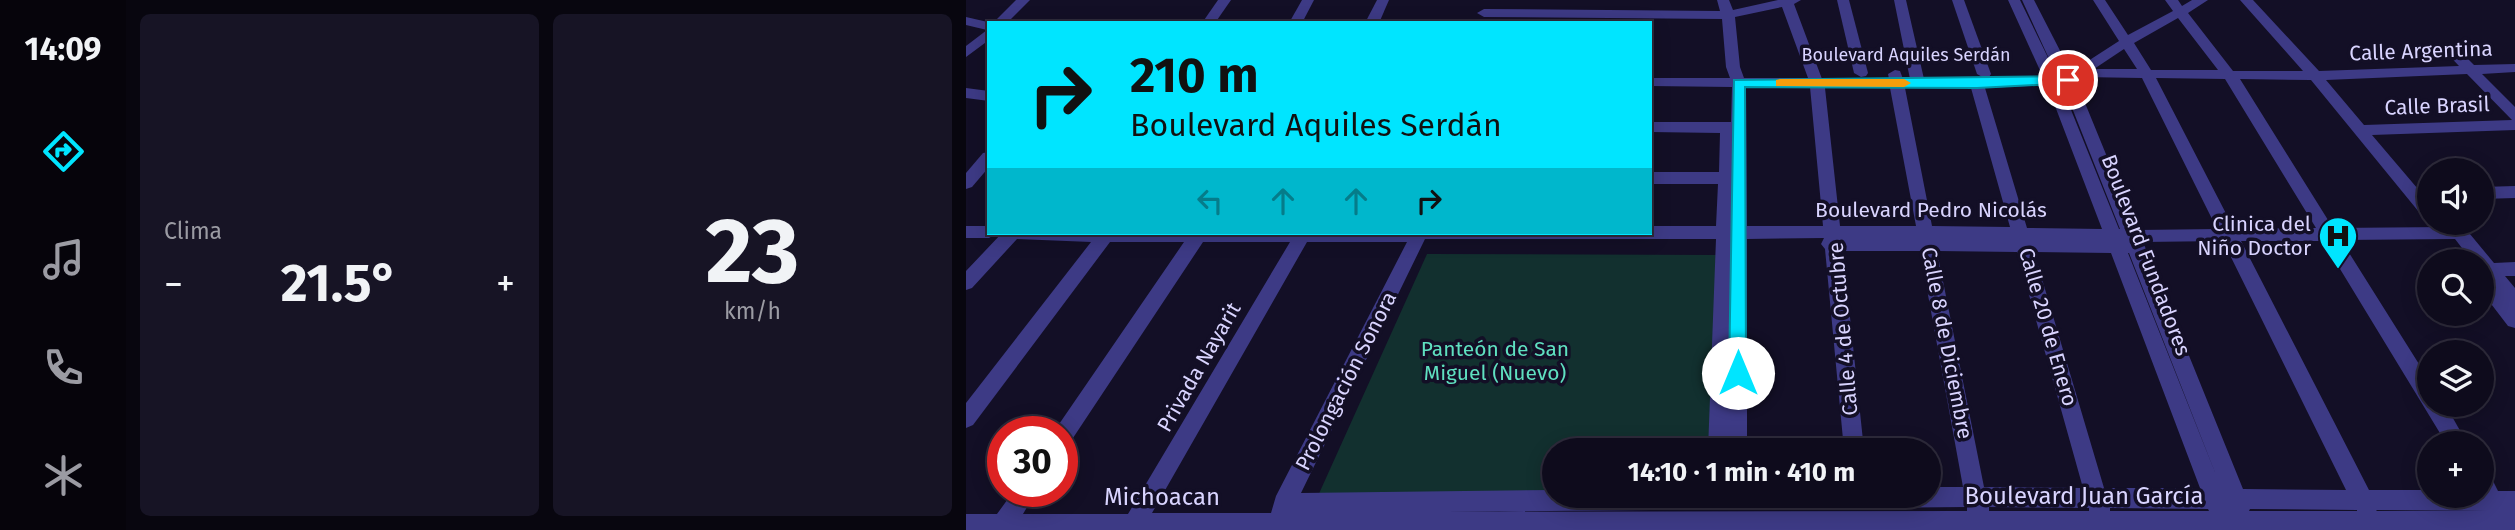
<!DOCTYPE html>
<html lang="es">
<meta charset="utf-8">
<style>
:root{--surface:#0e0b1c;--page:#171425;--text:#f1f3f6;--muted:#9b9ba3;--line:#2e2b3b;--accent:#00e5ff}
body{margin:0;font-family:"Fira Sans",sans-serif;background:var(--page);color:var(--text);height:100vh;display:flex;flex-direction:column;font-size:26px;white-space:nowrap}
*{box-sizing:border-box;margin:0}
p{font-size:23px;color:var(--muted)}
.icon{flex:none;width:38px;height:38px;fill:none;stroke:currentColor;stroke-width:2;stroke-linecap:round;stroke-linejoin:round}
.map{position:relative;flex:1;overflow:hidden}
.sheet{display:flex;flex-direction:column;gap:14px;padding:14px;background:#08060f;width:840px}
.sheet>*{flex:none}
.guide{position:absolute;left:21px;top:21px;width:665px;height:214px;border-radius:0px;box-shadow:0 4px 18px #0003,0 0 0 2px var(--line);background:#00e5ff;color:#111;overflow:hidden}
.buttons{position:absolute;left:1451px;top:158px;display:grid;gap:14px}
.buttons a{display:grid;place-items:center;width:77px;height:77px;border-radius:50%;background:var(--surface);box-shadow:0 4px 18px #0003,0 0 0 2px var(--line);font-size:35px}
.speed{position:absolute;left:21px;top:416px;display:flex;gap:14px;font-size:35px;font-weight:700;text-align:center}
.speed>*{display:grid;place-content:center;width:91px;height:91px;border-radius:50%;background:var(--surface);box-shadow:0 4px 18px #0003,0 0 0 2px var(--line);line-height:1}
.speed .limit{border:10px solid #d22;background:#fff;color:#111}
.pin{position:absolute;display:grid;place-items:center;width:60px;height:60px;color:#fff;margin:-30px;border:4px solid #fff;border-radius:50%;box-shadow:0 2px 7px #0007}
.me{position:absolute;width:77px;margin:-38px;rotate:0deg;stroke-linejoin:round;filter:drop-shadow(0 0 5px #0008)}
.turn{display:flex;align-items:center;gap:24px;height:147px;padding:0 28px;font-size:32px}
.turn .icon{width:91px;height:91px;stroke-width:2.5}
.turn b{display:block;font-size:49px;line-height:60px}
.lanes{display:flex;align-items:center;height:66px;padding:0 28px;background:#0003;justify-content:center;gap:35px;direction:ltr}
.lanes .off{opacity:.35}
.big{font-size:52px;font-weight:700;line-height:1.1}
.sheet .card{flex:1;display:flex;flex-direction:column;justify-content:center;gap:10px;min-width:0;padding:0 24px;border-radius:10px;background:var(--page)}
.sheet .dial{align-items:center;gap:0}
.dial b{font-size:91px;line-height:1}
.heat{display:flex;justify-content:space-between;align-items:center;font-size:38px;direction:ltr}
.sheet .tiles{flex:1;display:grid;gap:14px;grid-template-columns:repeat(2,1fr)}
.trip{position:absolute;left:576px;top:438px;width:399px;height:70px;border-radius:35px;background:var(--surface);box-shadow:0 4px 18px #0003,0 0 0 2px var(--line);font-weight:700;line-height:70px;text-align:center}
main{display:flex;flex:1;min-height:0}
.tabs{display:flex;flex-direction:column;width:126px;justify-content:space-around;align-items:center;background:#06040b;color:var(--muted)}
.tabs .icon{width:49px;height:49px}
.tabs .current{color:var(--accent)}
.tabs b{font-size:32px;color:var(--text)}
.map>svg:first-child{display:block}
.green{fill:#12302f}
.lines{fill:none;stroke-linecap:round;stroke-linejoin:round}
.minor{fill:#3d3a85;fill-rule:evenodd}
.route{fill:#00e5ff;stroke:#0095a6;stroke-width:2}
.slow{fill:#f59e0b}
.labels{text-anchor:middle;stroke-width:7;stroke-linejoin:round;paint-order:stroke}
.far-street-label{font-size:18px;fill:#d9d4ff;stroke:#130f26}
.street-label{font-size:21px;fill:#d9d4ff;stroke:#130f26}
.poi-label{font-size:21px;fill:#d9d4ff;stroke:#130f26;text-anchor:end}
.park-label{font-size:21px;fill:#5fe0c0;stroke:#130f26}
.near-street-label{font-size:24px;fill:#d9d4ff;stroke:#130f26}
</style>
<main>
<nav class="tabs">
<b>14:09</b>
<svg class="icon current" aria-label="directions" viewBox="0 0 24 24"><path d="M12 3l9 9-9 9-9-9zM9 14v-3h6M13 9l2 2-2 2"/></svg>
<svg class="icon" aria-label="music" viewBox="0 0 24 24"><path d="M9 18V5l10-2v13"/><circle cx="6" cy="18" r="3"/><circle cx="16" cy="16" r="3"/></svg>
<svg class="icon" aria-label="phone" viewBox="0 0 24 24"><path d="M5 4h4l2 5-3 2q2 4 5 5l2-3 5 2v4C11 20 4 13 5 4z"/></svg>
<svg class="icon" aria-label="climate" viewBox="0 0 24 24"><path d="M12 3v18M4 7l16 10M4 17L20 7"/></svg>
</nav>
<section class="sheet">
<div class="tiles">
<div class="card"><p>Clima</p>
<div class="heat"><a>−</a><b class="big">21.5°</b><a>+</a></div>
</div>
<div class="card dial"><b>23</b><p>km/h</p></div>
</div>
</section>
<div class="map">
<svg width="1549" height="530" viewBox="0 0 1549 530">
<rect width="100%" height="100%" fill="#130f26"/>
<path class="green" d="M461 254 750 255 748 450H588V495L351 498Z"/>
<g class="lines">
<g class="minor">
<path d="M50 0H64L41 23H27Z"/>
<path d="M252 0H265L249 23H236Z"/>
<path d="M336 0H348L336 23H323Z"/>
<path d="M411 0H423L413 23H399Z"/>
<path d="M751 0H763L767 10 812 0H835L828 4 856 79H923L922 74 929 70 934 71 937 79H944L928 0H940L958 79 1077 77 1042 0H1054L1091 76 1056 0H1068L1105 72 1153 41 1127 0H1139L1162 35 1207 11 1199 0H1212L1216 6 1226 0H1242L1222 13 1267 71H1337L1274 0H1287L1353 71 1493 66 1476 48 1483 44 1488 45 1508 65 1549 64V72L1516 74 1549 107V130L1406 135 1463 202V219L1457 217 1345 80 1274 79 1367 228 1480 227V222H1494L1528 263 1549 262V276H1539L1549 288V328L1542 326 1516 292V282L1522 280 1516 276V261H1506L1489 239 1375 240 1463 380V404H1479L1501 443H1480L1357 241H1275L1403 490H1463V495H1516V472L1524 475 1532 491H1549V511H1541H1549V530H0V514H31L47 492H70L57 514H162L324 242H237L103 444 96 446V432L89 430 218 242H144L7 425 0 428V403L125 242 51 239 6 288 0 290V271L36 233H684V226H750L752 184H684V172H753L754 133 684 132V122H765L766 87 684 86V78H764L760 67 756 19 518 17 511 13 518 9 754 11ZM816 7 842 78H778L774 67 769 17ZM1212 18 1252 70H1185L1168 43ZM1158 49 1171 69H1128ZM1501 74 1546 120 1398 125 1360 80ZM1116 77 1176 78 1251 229 1171 230 1110 81ZM1190 78 1259 79 1350 228 1268 229ZM1081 85 1136 229 1061 228 1019 88ZM1095 85H1097L1154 229H1153ZM780 87H844L857 226H781ZM859 88H924L950 226H874ZM939 88H1005L1044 227 966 226ZM858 238 855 244 859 249 878 450H898L877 251H954L997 487H962V495H588V490L335 493 459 239H750L742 450H781V239ZM1257 241 1380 490 1277 489 1177 242ZM341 242H441L310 496 305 513H186ZM971 251 1051 252 1117 488 1018 487ZM1068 252 1145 253 1234 488H1138ZM1162 253H1163L1250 475ZM1001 507V511L479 512ZM1023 507 1123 508V511H1023ZM1144 508 1242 509 1243 511H1144ZM1284 509 1391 510V511H1283ZM1411 510 1520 511H1521H1410Z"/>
<path d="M871 0H883L902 73 900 76 895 77 888 73Z"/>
<path d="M986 0H998L1025 74 1023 77 1018 78 1011 74Z"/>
<path d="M0 17 26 23H23V40L0 57V46L21 30 0 25Z"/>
<path d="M0 88 23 91V101L0 98Z"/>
<path d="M23 152V167L6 187 0 189V173L17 153Z"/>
<path d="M1549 186V198L1516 199V187Z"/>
<path d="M0 226H23V233H31L23 238H0Z"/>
</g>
</g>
<path class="route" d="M1102 76 1107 77V83L1011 88 779 87 780 373 778 378H765L763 373 768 80Z"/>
<path class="slow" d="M814 79H938L945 83 938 87 810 86V80Z"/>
<defs>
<g id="hospital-pin" transform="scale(2.0125)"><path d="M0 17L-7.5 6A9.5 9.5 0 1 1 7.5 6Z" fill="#00e5ff" stroke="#130f26"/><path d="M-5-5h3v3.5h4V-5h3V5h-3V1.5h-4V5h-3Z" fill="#111"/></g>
</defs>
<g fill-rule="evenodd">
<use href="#hospital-pin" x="1372" y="236"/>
</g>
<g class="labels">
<g class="far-street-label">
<text x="940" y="61">Boulevard Aquiles Serdán</text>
</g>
<g class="street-label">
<text transform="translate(1455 51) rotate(-2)" y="7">Calle Argentina</text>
<text transform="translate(1471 106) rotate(-2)" y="7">Calle Brasil</text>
<text x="965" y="217">Boulevard Pedro Nicolás</text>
<text transform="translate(1180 255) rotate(69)" y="7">Boulevard Fundadores</text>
<text transform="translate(1082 327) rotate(74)" y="7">Calle 20 de Enero</text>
<text transform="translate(877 329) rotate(-95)" y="7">Calle 4 de Octubre</text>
<text transform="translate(981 343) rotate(79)" y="7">Calle 8 de Diciembre</text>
<text transform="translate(233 367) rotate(-60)" y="7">Privada Nayarit</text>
<text transform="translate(380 381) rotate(-63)" y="7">Prolongación Sonora</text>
</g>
<g class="poi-label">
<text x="1345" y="231">Clinica del<tspan x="1345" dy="24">Niño Doctor</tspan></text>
</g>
<g class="park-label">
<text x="529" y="356">Panteón de San<tspan x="529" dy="24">Miguel (Nuevo)</tspan></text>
</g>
<g class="near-street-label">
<text x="1118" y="504">Boulevard Juan García</text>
<text x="196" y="505">Michoacan</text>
</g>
</g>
</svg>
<div class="buttons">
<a><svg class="icon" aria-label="sound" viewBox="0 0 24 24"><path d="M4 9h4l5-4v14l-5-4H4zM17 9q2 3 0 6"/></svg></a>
<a><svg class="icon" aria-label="search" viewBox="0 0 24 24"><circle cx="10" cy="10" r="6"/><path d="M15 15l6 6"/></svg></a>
<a><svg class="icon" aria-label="layers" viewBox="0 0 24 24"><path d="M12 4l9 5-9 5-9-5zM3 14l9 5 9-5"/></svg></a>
<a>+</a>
</div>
<div class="speed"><div class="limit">30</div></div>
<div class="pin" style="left:1102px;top:80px;background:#d93025"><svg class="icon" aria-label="arrive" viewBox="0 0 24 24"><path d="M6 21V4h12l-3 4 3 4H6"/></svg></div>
<svg class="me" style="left:772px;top:373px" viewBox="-20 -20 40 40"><circle r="19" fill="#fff"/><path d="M0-13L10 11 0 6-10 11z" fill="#00e5ff"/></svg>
<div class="trip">14:10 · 1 min · 410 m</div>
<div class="guide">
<div class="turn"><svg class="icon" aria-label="right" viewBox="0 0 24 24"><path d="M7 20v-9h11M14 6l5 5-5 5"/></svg><div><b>210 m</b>Boulevard Aquiles Serdán</div></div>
<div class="lanes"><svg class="icon off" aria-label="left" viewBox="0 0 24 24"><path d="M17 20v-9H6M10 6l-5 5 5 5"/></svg><svg class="icon off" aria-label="ahead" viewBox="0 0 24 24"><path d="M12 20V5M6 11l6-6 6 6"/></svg><svg class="icon off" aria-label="ahead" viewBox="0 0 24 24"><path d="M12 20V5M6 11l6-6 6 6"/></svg><svg class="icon" aria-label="right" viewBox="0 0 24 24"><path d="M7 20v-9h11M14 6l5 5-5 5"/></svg></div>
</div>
</div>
</main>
